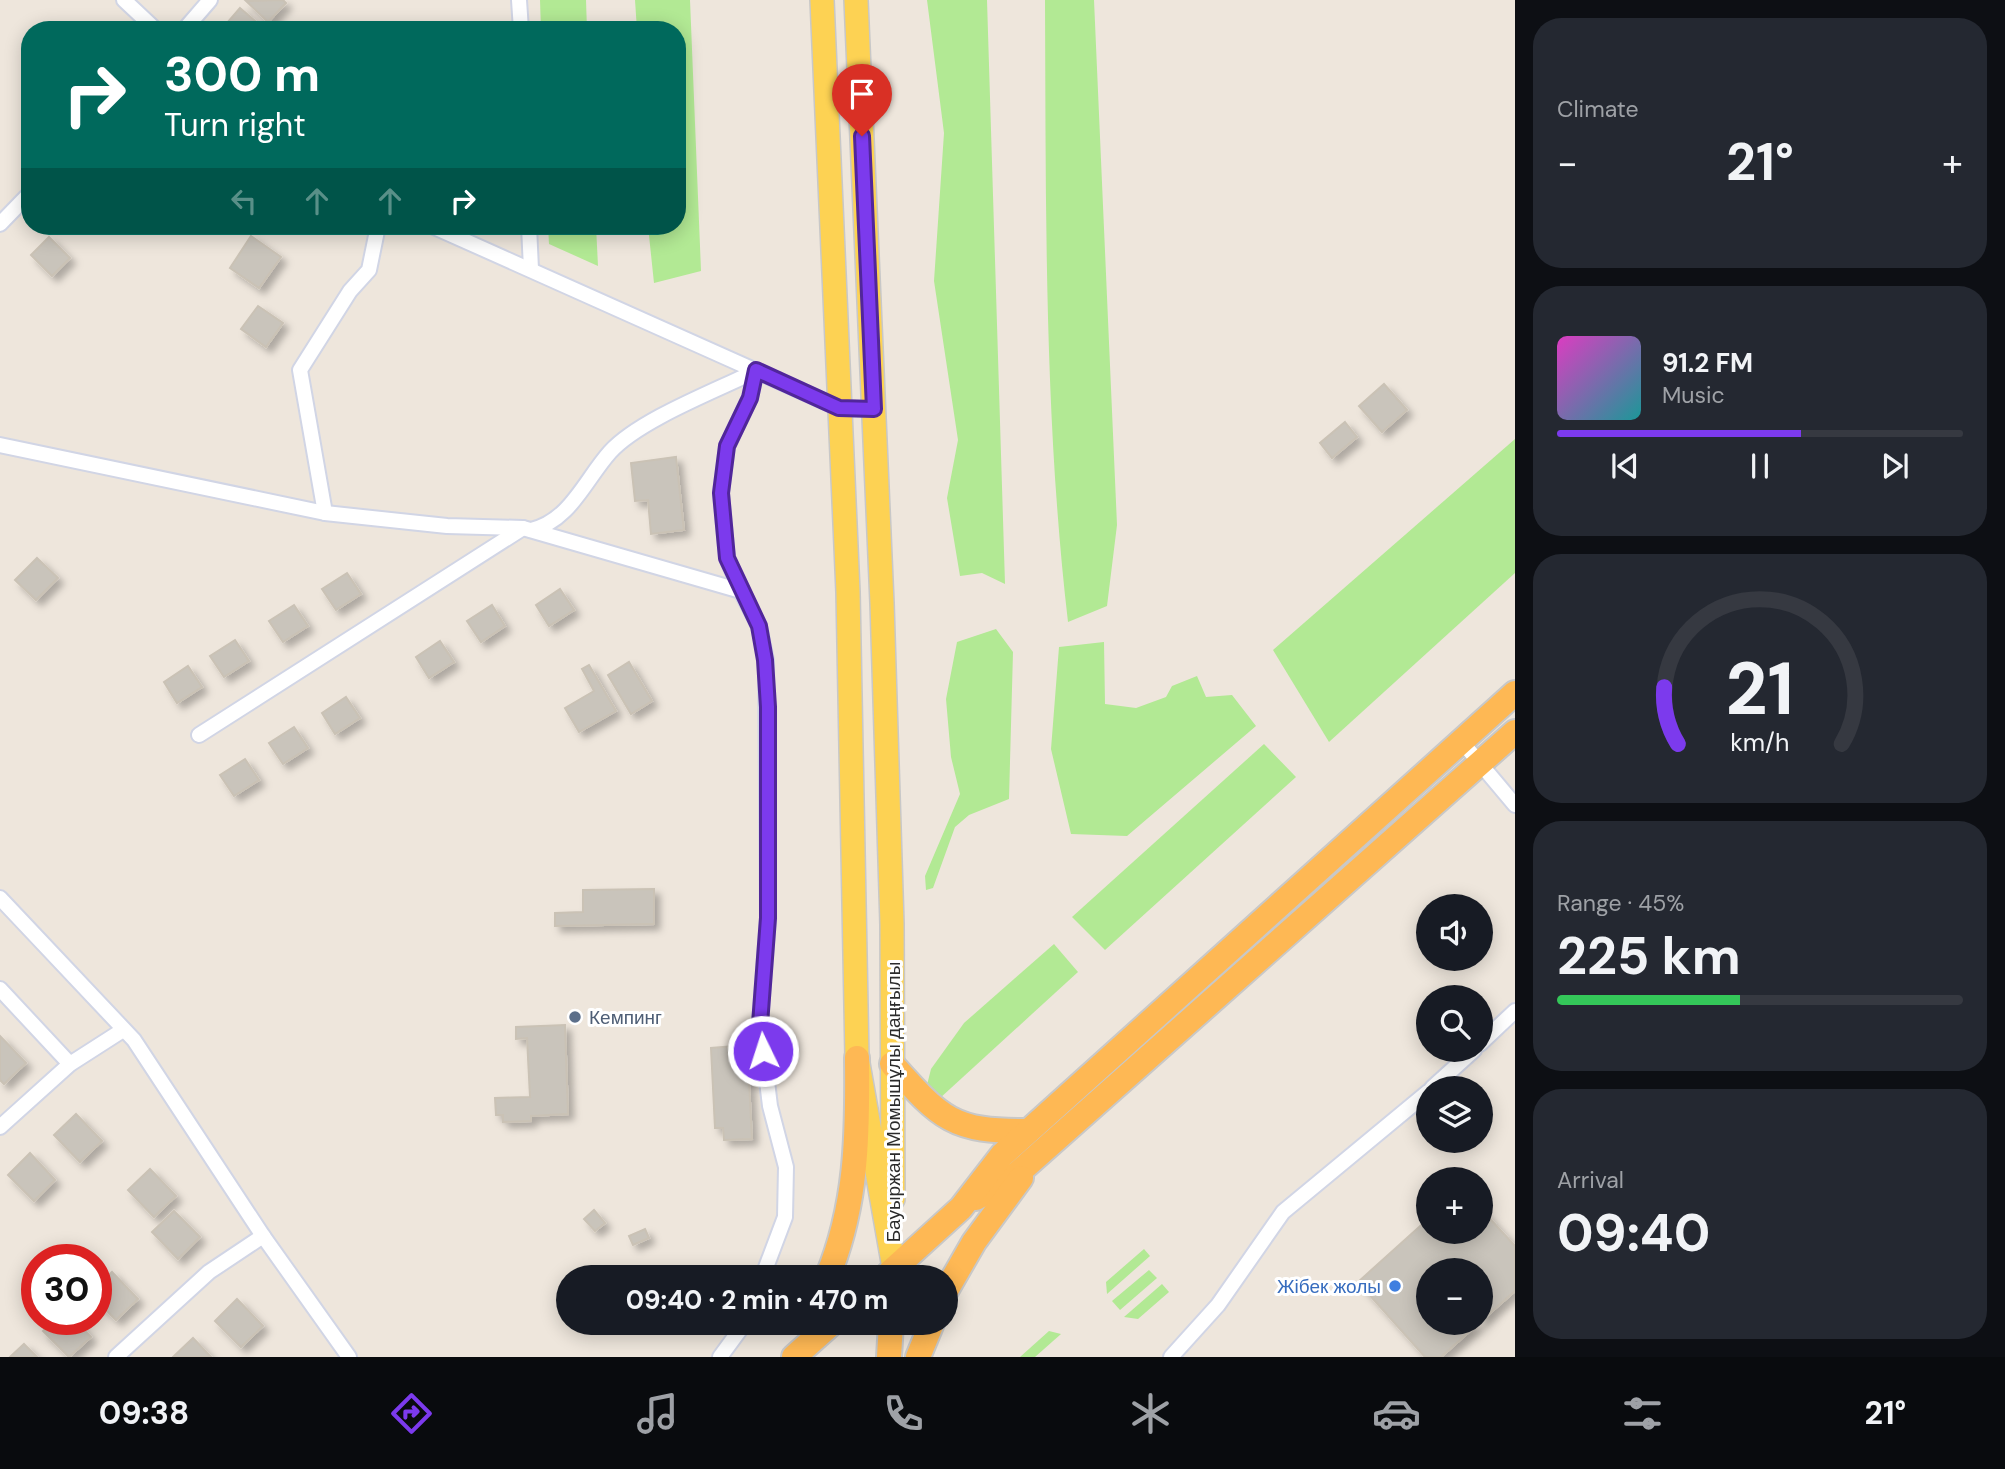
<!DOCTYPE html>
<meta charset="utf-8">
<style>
:root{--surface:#171b24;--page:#242831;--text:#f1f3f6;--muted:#9ea1a6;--line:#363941;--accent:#7c3aed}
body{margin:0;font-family:"DM Sans",sans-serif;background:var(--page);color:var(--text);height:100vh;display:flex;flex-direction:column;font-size:26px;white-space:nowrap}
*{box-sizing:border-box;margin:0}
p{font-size:23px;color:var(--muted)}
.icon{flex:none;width:38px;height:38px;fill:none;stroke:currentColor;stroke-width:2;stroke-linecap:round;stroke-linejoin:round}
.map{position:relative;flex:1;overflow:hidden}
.details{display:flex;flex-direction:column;gap:18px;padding:18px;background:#0d0f14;width:490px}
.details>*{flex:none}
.guide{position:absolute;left:21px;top:21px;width:665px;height:214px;border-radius:28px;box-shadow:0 4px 18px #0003;background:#00695c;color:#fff;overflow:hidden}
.tools{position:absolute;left:1416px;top:894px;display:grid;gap:14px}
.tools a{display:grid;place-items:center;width:77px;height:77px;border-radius:50%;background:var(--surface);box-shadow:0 4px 18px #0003;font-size:35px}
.speed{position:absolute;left:21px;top:1244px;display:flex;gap:14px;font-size:35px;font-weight:700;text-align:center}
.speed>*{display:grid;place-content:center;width:91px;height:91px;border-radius:50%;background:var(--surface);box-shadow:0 4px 18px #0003;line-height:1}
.speed .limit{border:10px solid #d22;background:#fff;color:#111}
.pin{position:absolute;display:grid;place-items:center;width:60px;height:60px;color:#fff;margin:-72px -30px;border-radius:50% 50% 50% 0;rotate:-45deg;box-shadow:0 0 7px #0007}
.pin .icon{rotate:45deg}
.me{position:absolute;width:77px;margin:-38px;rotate:356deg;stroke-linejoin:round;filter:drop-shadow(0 0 5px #0008)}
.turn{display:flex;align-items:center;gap:24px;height:147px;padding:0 28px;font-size:32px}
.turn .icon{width:91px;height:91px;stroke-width:2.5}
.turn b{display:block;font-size:49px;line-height:60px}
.lanes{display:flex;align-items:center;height:66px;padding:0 28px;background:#0003;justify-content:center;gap:35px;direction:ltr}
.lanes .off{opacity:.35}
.big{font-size:52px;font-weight:700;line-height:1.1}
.details .widget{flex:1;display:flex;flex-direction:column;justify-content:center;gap:10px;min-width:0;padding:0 24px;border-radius:28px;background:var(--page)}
.details .dial{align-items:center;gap:0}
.dial svg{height:182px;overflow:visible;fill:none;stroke:var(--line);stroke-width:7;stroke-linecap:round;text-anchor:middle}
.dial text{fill:var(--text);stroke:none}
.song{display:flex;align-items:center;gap:21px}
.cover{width:84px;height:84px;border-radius:10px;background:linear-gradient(135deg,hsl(310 70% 55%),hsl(180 70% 35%))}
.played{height:7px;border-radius:4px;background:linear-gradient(90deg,var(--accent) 60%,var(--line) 60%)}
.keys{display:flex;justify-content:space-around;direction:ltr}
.heat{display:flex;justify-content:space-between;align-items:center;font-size:38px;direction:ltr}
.charge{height:10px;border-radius:5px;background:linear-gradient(90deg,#34c759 45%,var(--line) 0)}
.trip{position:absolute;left:556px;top:1265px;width:402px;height:70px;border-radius:35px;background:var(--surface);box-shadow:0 4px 18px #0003;font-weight:700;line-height:70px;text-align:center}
.tabs{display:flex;height:112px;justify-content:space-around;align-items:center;background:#090b0e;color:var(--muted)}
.tabs .icon{width:49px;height:49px}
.tabs .active{color:var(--accent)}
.tabs b{font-size:32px;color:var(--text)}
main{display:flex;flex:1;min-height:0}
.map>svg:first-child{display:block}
.green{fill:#b2e994}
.building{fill:#c9c4bb;stroke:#cac2b5;stroke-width:2;filter:url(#shadow)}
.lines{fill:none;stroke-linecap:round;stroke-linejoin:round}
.minor-casing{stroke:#d1d5e5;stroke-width:18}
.primary-casing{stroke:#c8c8c8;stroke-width:26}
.trunk-casing{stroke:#c8c8c8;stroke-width:28}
.minor{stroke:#fff;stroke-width:14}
.primary{stroke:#fdd253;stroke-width:23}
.trunk{stroke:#feb854;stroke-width:24}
.route-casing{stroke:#51269a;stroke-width:18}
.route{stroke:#7c3aed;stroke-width:12}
.service-dot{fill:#5c6f8a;stroke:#fff;stroke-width:2.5}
.shop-dot{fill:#3f7fe0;stroke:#fff;stroke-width:2.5}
.labels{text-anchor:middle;stroke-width:6;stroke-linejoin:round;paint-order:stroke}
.service-label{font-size:19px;fill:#4e5e75;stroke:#fff;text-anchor:start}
.street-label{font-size:19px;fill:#2b2b2b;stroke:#fff}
.shop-label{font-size:19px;fill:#366cbe;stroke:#fff;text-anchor:end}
</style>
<main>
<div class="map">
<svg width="1515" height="1357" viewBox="0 0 1515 1357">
<defs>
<filter id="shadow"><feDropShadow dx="5.5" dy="5.5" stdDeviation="3.5" flood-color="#0004"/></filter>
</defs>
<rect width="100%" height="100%" fill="#eee6dc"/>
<g class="green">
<path d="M540 0H586L587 30H541Z"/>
<path d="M635 0H690L701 271 654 283 648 226H677V30H637Z"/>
<path d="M927 0H987L1005 584 982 573 960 576 947 498 958 440 934 281 944 133Z"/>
<path d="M1045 0H1094L1117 525 1107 606 1068 622C1044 417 1046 207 1045 0Z"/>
<path d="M548 226H596L598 266 549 244Z"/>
<path d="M1515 439V573L1329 742 1273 650Z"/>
<path d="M996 629 1013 652 1009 799 969 815 955 827 933 888 926 890 925 876 960 794 951 757 946 699 957 642Z"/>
<path d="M1104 642 1105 704 1136 708 1166 697 1172 686 1197 676 1206 697 1232 695 1256 726 1127 836 1071 834 1051 749 1059 647Z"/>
<path d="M1264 744 1296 777 1105 950 1072 917Z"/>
<path d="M1054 944 1078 972 939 1099 924 1097 931 1069 964 1023Z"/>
<path d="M1144 1249 1150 1256 1107 1294 1106 1282Z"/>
<path d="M1149 1270 1157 1278 1120 1310 1112 1301Z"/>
<path d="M1162 1284 1169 1292 1138 1319 1124 1317Z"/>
<path d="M1049 1331 1061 1334 1035 1357H1020Z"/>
</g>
<g class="building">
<path d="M283 0 286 3 268 22 246 1Z"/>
<path d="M240 8 262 27 260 30H221Z"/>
<path d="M251 236 281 257 259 288 230 268Z"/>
<path d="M49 237 70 258 52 276 31 255Z"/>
<path d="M258 306 283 323 266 347 241 329Z"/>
<path d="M1384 384 1407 410 1382 432 1359 406Z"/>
<path d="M1345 422 1357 437 1332 458 1320 443Z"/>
<path d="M676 457 684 530 651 534 648 500 635 501 631 463Z"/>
<path d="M37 558 58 578 36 600 15 580Z"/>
<path d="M347 573 361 594 336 610 322 589Z"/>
<path d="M560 589 574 610 549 626 536 605Z"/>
<path d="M294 605 308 626 283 642 269 621Z"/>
<path d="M492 605 505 626 481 642 467 621Z"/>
<path d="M235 640 249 661 224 677 210 656Z"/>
<path d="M440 641 454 662 429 678 416 657Z"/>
<path d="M629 662 652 701 631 714 608 675Z"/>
<path d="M589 665 616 711 579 732 565 708 594 691 582 669Z"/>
<path d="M188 666 202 687 177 703 164 682Z"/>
<path d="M346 697 360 718 335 734 322 713Z"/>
<path d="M294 727 308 748 283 764 269 743Z"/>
<path d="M245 759 259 780 234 796 220 775Z"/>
<path d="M654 889V924L555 926V913L583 912V890Z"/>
<path d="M565 1025 568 1114 531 1116V1121L503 1122V1115H496L495 1098 530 1097 527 1038 516 1039V1027Z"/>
<path d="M0 1036 26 1063 4 1084 0 1080Z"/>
<path d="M747 1045 752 1139 724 1140 723 1128H715L711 1048Z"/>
<path d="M76 1114 102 1141 80 1162 54 1135Z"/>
<path d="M30 1153 55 1180 34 1201 8 1175Z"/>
<path d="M150 1169 176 1196 154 1217 128 1190Z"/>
<path d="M1480 1208 1515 1246V1291L1480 1322V1270H1428V1323H1479L1441 1357H1425L1358 1282 1428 1219V1232H1480Z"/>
<path d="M594 1210 605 1223 595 1231 584 1219Z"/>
<path d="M174 1211 200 1237 178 1259 152 1232Z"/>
<path d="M645 1229 649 1238 633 1245 629 1236Z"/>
<path d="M112 1272 138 1299 116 1320 96 1300V1287Z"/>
<path d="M237 1299 263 1326 241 1347 215 1321Z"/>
<path d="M54 1320H74L91 1337 69 1357 43 1331Z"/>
<path d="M193 1338 211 1357H173Z"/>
<path d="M24 1344 37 1357H10Z"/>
</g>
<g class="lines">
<g class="minor-casing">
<g id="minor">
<path d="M124 0 156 30"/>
<path d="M519 0 521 30"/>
<path d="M184 30 210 0"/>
<path d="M0 224 30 193"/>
<path d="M432 226 839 408 874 409"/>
<path d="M529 226 531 269"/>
<path d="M0 445 325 513 447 526 523 528 741 591 727 558 721 493 727 446 750 398 756 371"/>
<path d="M325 513 300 370 350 291 369 270 378 226"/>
<path d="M531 530C570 521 585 480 610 452 639 420 715 391 756 371"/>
<path d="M741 591 759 626 766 660 768 918 760 1024 770 1106 786 1167 785 1217 762 1278"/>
<path d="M199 735 523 528"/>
<path d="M1462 742 1515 805"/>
<path d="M0 898 134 1040 263 1236 349 1357"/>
<path d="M0 989 70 1064"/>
<path d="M1480 1044 1515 1011"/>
<path d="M1432 1088 1474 1050"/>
<path d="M0 1127 70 1064 123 1030"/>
<path d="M116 1357 209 1272 263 1236"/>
<path d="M720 1357 745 1323"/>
<path d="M1171 1357 1218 1305 1283 1212 1428 1092"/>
</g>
</g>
<g class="primary-casing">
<g id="primary">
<path d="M822 0 848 592 857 1058 894 1268"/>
<path d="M856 0 882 603 892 924 893 1199"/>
</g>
</g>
<g class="trunk-casing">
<g id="trunk">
<path d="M892 1064C941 1119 953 1132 1028 1131"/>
<path d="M976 1198 1018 1173 1515 732"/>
<path d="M827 1278C857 1206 858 1135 857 1058"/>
<path d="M884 1278 961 1208 1002 1155 1515 693"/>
<path d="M947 1289 974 1242 1021 1178"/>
<path d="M794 1357 832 1323"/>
<path d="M889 1357 891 1323"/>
<path d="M918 1357 932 1323"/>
</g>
</g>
<use href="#minor" class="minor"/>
<use href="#primary" class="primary"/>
<use href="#trunk" class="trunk"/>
</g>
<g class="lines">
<g class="route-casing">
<path id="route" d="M763 1051 760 1024 768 918V707L765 660 759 626 727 558 721 493 727 446 750 398 756 370 839 408 874 409 862 136"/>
</g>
<use href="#route" class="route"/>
</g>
<circle class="service-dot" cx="575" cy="1017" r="7"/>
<circle class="shop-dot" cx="1395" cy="1286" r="7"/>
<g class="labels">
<g class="service-label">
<text x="589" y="1024">Кемпинг</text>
</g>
<g class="street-label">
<text transform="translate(893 1102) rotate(-90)" y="7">Бауыржан Момышұлы даңғылы</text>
</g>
<g class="shop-label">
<text x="1381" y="1293">Жібек жолы</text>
</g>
</g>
</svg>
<div class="tools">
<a><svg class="icon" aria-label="sound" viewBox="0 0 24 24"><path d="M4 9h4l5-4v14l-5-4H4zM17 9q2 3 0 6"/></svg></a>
<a><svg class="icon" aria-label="search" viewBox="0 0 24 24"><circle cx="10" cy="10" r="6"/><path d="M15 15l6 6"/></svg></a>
<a><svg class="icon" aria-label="layers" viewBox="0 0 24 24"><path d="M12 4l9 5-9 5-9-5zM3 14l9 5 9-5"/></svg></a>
<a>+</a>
<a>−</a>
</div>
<div class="speed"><div class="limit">30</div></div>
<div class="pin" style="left:862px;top:136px;background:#d93025"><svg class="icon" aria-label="arrive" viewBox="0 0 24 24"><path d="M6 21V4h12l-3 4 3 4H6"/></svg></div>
<svg class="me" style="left:763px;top:1051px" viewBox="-20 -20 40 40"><circle r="17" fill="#7c3aed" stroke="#fff" stroke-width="3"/><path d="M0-11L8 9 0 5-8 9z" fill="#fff"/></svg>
<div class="trip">09:40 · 2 min · 470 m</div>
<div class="guide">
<div class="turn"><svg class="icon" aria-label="right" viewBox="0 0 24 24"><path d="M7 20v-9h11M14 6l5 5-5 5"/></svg><div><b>300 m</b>Turn right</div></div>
<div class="lanes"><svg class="icon off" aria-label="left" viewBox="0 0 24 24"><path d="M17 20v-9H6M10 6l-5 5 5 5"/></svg><svg class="icon off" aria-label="ahead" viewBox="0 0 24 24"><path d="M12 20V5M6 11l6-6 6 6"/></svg><svg class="icon off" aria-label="ahead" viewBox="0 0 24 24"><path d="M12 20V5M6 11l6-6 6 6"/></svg><svg class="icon" aria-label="right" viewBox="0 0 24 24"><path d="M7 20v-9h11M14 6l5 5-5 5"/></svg></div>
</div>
</div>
<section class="details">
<div class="widget"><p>Climate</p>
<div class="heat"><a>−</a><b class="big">21°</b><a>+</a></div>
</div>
<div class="widget">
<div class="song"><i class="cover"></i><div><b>91.2 FM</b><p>Music</p></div></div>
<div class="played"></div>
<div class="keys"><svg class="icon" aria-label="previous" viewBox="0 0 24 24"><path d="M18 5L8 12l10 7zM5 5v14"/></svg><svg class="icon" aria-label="pause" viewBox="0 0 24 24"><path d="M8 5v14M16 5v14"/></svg><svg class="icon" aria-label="next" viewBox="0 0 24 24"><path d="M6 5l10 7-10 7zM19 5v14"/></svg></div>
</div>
<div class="widget dial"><svg viewBox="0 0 100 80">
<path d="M14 69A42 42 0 1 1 86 69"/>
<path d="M14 69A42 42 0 0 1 8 44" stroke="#7c3aed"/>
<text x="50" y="56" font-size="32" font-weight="700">21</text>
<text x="50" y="72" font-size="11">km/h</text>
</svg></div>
<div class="widget"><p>Range · 45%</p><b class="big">225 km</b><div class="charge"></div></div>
<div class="widget"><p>Arrival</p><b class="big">09:40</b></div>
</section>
</main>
<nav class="tabs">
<b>09:38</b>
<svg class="icon active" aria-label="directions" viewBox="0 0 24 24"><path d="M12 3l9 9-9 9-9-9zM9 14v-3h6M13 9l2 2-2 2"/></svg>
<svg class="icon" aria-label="music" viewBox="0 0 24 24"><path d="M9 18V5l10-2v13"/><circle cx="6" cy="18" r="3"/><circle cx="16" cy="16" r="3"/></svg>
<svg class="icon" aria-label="phone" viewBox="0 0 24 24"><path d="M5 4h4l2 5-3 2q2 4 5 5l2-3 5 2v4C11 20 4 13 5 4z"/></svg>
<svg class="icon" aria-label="climate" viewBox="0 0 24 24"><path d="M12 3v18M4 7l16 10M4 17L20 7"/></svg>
<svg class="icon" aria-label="car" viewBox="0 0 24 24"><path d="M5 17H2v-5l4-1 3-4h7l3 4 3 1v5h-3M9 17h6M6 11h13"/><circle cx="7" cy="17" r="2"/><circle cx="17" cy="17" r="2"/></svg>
<svg class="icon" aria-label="filters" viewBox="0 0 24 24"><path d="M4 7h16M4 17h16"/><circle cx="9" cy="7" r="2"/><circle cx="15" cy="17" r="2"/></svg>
<b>21°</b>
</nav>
